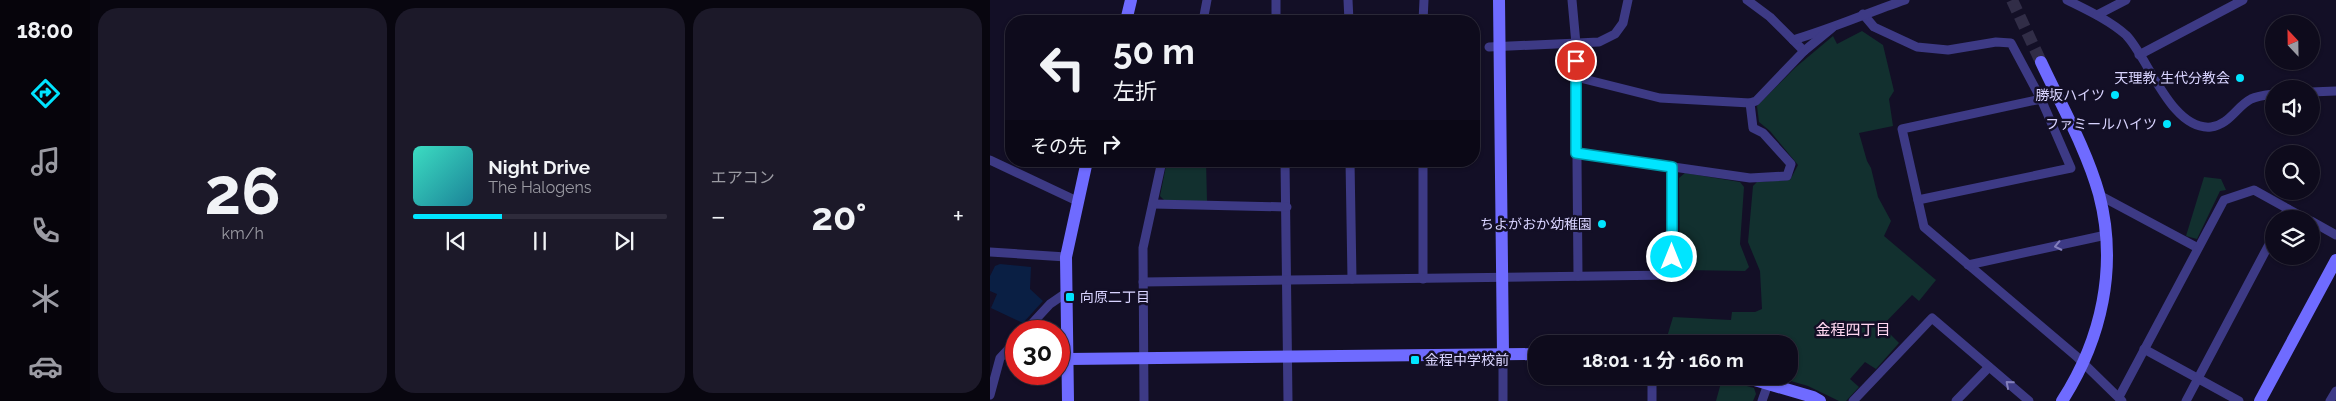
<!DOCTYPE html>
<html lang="ja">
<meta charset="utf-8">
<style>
:root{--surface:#0e0b1c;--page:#1c1929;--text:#f1f3f6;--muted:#9b9ba3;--line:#2e2b3b;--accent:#00e5ff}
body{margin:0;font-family:Raleway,"Noto Sans JP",sans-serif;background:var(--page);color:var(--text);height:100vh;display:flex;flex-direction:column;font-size:19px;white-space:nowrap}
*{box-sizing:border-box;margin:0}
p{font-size:16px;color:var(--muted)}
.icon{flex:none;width:28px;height:28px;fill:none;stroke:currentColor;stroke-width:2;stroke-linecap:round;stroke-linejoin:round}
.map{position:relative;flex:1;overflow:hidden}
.panel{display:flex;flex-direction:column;gap:8px;padding:8px;background:#08060f;width:900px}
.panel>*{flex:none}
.top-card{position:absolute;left:15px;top:15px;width:475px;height:152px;border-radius:20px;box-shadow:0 1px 4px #0004,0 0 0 1px var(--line);background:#0e0b1c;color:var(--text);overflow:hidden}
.needle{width:32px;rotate:338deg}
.tools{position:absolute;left:1275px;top:15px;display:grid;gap:10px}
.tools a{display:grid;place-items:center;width:55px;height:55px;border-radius:50%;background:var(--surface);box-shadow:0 1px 4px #0004,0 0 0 1px var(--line);font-size:25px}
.speed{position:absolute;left:15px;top:320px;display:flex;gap:10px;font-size:25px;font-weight:700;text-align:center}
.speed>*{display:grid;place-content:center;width:65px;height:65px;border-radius:50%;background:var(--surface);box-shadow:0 1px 4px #0004,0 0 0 1px var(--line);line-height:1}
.speed .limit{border:8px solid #d22;background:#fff;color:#111}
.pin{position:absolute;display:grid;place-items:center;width:42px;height:42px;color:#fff;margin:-21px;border:2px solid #fff;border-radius:50%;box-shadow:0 1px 5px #0007}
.me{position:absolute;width:55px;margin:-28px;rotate:0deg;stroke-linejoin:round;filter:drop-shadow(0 0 4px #0008)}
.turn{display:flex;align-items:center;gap:18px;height:105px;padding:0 25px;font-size:22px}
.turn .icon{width:65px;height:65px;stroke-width:2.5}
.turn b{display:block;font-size:35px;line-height:42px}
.then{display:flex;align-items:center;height:48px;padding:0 25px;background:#0003;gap:10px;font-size:19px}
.big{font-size:38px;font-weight:700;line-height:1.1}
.panel .tile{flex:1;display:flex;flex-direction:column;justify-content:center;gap:8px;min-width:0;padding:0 18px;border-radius:20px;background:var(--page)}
.panel .dial{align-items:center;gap:0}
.dial b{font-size:65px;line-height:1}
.song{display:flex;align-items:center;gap:15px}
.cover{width:60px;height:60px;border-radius:8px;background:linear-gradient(135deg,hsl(170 70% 55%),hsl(190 70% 35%))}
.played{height:5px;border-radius:2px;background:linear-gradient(90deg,var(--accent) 35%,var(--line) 35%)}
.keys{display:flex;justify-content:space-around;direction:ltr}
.heat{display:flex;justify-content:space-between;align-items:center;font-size:28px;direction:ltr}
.panel .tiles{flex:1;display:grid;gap:8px;grid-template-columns:repeat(3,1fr)}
.trip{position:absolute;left:538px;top:335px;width:270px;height:50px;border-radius:20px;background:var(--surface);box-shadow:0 1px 4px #0004,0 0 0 1px var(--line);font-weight:700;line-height:50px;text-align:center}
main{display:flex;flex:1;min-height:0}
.tab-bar{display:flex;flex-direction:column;width:90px;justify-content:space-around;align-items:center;background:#06040b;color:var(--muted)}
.tab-bar .icon{width:35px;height:35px}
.tab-bar .on{color:var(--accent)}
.tab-bar b{font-size:22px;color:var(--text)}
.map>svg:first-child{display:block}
.green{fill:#12302f}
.water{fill:#0a1f44}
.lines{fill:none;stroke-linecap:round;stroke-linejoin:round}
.secondary-tunnel{stroke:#312d47;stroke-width:12;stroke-dasharray:12 6;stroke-linecap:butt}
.street{stroke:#3d3a85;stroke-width:9}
.secondary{stroke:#6f6bff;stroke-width:12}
.oneway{stroke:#837fbc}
.route-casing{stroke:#0095a6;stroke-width:12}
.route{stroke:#00e5ff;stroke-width:9}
.poi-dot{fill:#00e5ff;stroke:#130f26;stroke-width:2}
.labels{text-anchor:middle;stroke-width:5;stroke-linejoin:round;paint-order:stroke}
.poi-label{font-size:14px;fill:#d9d4ff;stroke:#130f26;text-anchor:end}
.neighbourhood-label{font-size:15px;fill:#ffd6f0;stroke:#130f26}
</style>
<main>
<nav class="tab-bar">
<b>18:00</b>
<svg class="icon on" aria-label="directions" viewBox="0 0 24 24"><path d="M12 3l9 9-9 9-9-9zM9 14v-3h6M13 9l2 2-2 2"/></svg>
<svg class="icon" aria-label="music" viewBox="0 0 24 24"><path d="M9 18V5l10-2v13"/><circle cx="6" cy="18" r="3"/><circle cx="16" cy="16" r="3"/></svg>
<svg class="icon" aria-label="phone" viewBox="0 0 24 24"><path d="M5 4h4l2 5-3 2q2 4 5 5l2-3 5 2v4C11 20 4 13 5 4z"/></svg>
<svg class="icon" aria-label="climate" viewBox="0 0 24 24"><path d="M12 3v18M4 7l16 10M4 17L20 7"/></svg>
<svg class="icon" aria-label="car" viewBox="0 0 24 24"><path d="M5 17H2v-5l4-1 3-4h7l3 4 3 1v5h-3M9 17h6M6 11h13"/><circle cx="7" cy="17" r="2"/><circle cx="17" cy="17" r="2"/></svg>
</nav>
<section class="panel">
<div class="tiles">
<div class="tile dial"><b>26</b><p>km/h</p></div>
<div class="tile">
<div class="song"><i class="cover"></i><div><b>Night Drive</b><p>The Halogens</p></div></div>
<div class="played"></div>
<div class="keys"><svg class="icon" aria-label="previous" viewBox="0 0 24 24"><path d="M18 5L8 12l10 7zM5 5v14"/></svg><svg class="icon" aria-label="pause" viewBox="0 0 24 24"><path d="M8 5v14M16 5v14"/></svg><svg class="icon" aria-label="next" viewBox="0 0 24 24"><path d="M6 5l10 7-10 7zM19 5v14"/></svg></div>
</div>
<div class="tile"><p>エアコン</p>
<div class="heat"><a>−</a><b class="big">20°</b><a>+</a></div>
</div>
</div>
</section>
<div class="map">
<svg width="1346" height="401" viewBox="0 0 1346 401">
<rect width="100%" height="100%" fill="#130f26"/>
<g class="green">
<path d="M872 31 893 45 904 91 899 99 903 126 869 133 877 161 881 168 888 197 901 221 894 236 946 280 929 301 922 295 892 326 909 343 886 369 875 362 860 379 869 387 856 401H849L818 386 784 376H799V344H687V339L677 337 683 317 741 320 742 312H765L772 309 770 271 758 242 763 186 767 182 800 180 808 165 780 131 769 122 767 106 806 67 843 36 847 44Z"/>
<path d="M177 161H216L217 201H175L170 196Z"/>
<path d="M695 173 750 182 754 187 750 244 759 267 755 271 694 270 690 266 689 178Z"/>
<path d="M1214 177 1231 179 1236 190 1230 191 1207 239 1196 236Z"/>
<path d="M732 379 764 388 766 394 763 401H726Z"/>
</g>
<path class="water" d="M10 264 41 267 40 289 53 301 33 323 1 308 7 294 0 291V276L5 266Z"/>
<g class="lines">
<path class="secondary-tunnel" d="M1022 0 1051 62"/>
<g class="street">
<path d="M358 0 359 21"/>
<path d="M582 0 586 44 588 276"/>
<path d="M757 0 780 17 814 51"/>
<path d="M1077 0C1097 10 1119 20 1136 35 1158 57 1181 131 1221 127 1239 125 1247 106 1261 99 1268 96 1277 95 1284 94"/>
<path d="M873 14 884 27 927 47 958 50 1006 42 1021 43 1051 99 1081 168 928 200"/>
<path d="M1107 15 1136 0"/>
<path d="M213 21 217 0"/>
<path d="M286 21V0"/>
<path d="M433 21 434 0"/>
<path d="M803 40C841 29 877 13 915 0"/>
<path d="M499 47 609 42 625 34 633 23 638 0"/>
<path d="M1149 55 1253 0"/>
<path d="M586 77 670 98 760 103 766 101 814 51 842 28"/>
<path d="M1321 92 1346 91"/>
<path d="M1051 99 912 129 934 227 1086 356 1132 401"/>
<path d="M586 153 760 178 797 176 801 164 773 133 763 128 760 103"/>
<path d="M0 160 87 201"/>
<path d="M295 161 298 401"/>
<path d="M360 161 362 279"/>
<path d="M433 161V279"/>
<path d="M1109 195 1208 248"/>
<path d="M163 204 297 207"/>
<path d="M1292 219 1298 209"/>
<path d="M1321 221 1346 235"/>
<path d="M0 252 76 257"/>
<path d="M978 265 1116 235"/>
<path d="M153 282 682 275V167"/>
<path d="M35 331 60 304 76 293"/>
<path d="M1154 349 1249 401"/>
<path d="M513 354V401"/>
<path d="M662 376V401"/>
<path d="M0 395 10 358 26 341"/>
<path d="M1129 397 1234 200 1264 190 1316 219"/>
<path d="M154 401 153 248 172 161"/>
<path d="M772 401 778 384"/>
<path d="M863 401 942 318 1039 401"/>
<path d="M966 401 999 367"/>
<path d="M1196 401 1284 235"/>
<path d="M1340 401 1346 391"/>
</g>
<g class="secondary">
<path d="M509 0 513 354"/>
<path d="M136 21 141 0"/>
<path d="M1051 62C1071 105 1096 148 1109 194 1128 266 1112 339 1072 401"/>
<path d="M78 359 546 354"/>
<path d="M751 376 823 397 830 401"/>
<path d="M78 401 76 257 97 161"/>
<path d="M1270 401 1346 260"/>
</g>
</g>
<defs><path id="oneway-chevron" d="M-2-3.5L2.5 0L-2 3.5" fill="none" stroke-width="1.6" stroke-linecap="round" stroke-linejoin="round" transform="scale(1.25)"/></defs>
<g class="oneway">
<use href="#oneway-chevron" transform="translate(1068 246) rotate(168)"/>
<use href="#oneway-chevron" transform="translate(1019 384) rotate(-139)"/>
</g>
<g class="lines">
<g class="route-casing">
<path id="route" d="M586 61V153L682 167V257"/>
</g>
<use href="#route" class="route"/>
</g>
<g class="poi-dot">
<circle cx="1250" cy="78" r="5"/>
<circle cx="1125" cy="95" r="5"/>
<circle cx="1177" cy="124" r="5"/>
<circle cx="612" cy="224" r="5"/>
<rect x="75" y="292" width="10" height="10" rx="2.5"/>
<rect x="420" y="355" width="10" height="10" rx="2.5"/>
</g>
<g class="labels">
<g class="poi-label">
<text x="1240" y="83">天理教 生代分教会</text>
<text x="1115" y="100">勝坂ハイツ</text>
<text x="1167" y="129">ファミールハイツ</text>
<text x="602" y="229">ちよがおか幼稚園</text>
<text x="90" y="302" text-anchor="start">向原二丁目</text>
<text x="435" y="365" text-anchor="start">金程中学校前</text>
</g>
<g class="neighbourhood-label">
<text x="863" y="335">金程四丁目</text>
</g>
</g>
</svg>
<div class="tools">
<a><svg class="needle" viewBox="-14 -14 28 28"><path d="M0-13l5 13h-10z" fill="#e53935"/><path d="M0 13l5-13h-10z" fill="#9b9ba3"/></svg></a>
<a><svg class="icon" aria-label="sound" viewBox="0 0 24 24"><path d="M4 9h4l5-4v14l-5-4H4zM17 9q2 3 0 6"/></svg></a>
<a><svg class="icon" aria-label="search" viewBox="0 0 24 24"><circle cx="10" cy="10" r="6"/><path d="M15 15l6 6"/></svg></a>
<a><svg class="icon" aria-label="layers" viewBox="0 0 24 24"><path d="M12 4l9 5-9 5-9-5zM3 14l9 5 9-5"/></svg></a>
</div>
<div class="speed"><div class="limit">30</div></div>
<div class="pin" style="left:586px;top:61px;background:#d93025"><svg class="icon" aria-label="arrive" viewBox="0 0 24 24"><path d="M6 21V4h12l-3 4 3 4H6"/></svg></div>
<svg class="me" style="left:682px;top:257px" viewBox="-20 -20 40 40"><circle r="17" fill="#00e5ff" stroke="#fff" stroke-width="3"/><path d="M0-11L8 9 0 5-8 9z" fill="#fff"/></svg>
<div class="trip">18:01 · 1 分 · 160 m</div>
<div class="top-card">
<div class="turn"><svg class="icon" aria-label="left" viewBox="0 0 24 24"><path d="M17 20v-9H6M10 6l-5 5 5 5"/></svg><div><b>50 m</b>左折</div></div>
<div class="then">その先<svg class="icon" aria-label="right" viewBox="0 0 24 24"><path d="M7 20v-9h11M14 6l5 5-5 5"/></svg></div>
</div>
</div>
</main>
